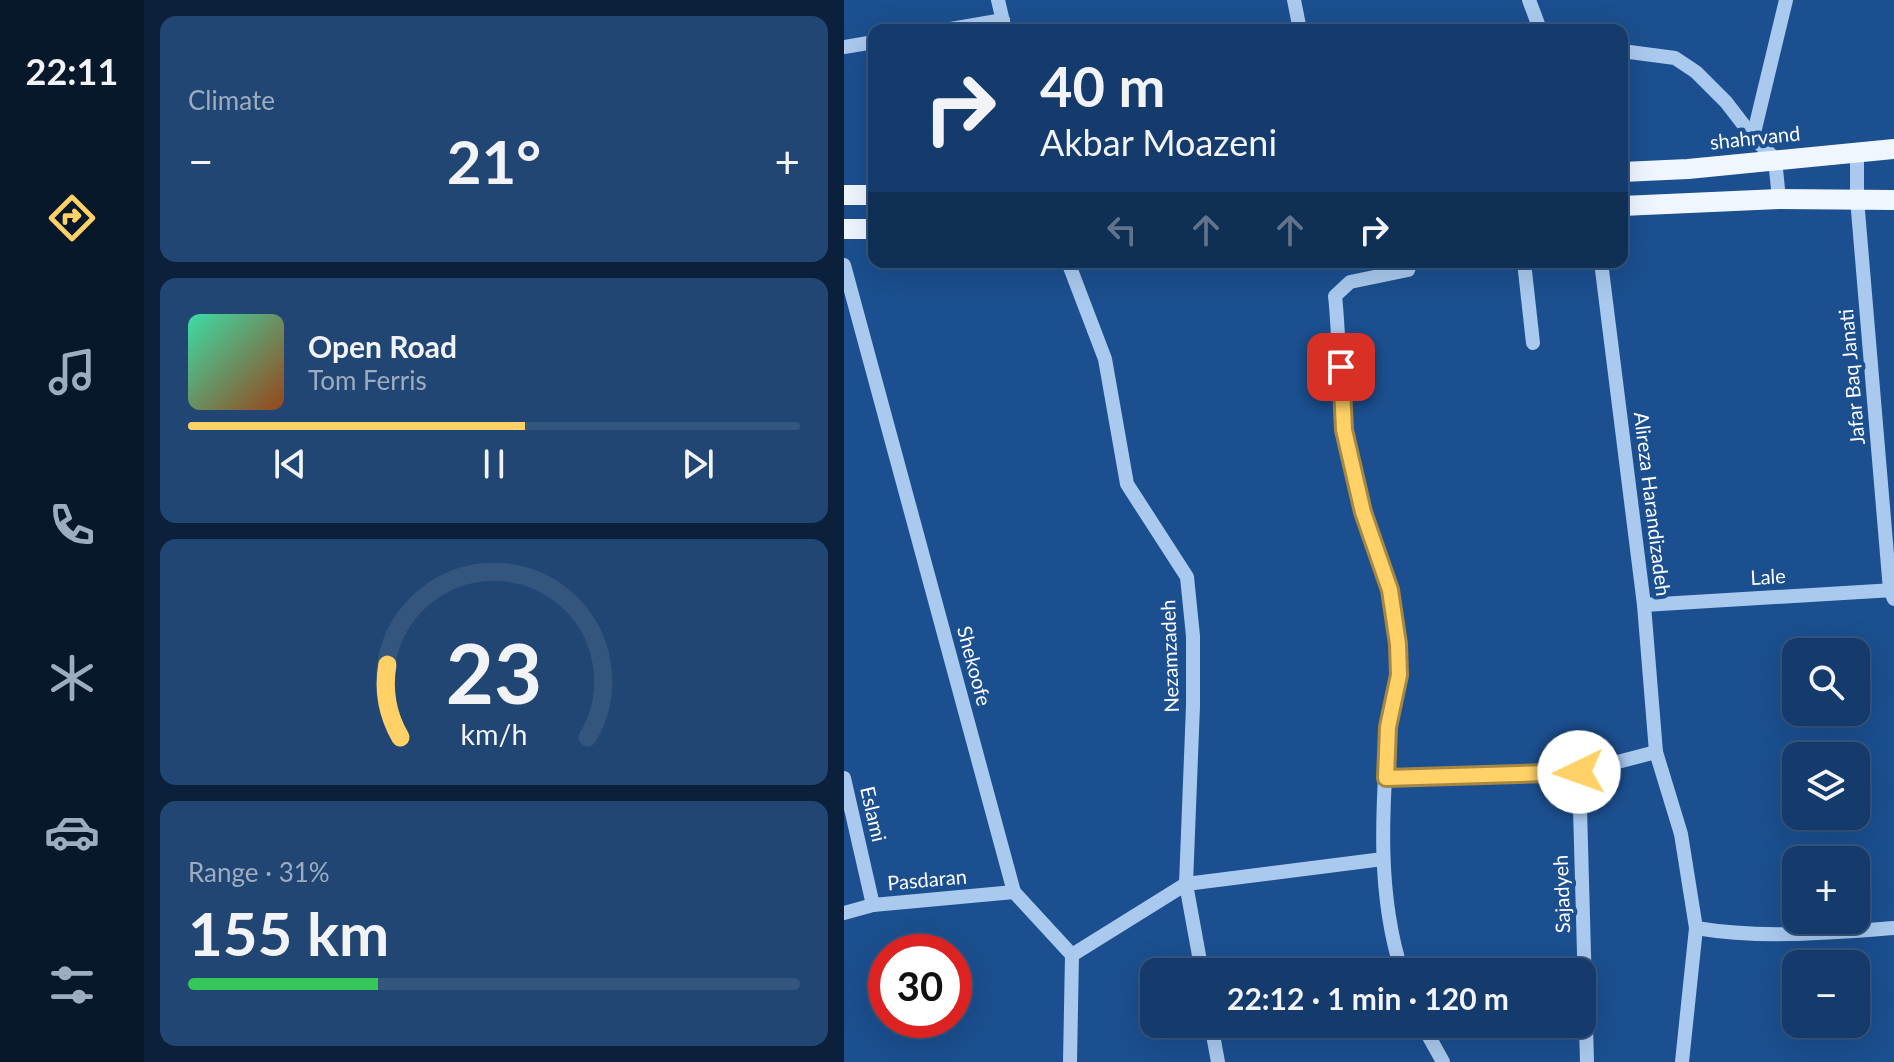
<!DOCTYPE html>
<meta charset="utf-8">
<style>
:root{--surface:#143b6b;--page:#214673;--text:#f1f3f6;--muted:#9dadc1;--line:#33557e;--accent:#ffd166}
body{margin:0;font-family:Lato,sans-serif;background:var(--page);color:var(--text);height:100vh;display:flex;flex-direction:column;font-size:30px;white-space:nowrap}
*{box-sizing:border-box;margin:0}
p{font-size:26px;color:var(--muted)}
.icon{flex:none;width:44px;height:44px;fill:none;stroke:currentColor;stroke-width:2;stroke-linecap:round;stroke-linejoin:round}
.map{position:relative;flex:1;overflow:hidden}
.side{display:flex;flex-direction:column;gap:16px;padding:16px;background:#0b203b;width:700px}
.side>*{flex:none}
.banner{position:absolute;left:24px;top:24px;width:760px;height:244px;border-radius:16px;box-shadow:0 8px 32px #0002,0 0 0 2px var(--line);background:#143b6b;color:var(--text);overflow:hidden}
.fabs{position:absolute;left:938px;top:638px;display:grid;gap:16px}
.fabs a{display:grid;place-items:center;width:88px;height:88px;border-radius:16px;background:var(--surface);box-shadow:0 8px 32px #0002,0 0 0 2px var(--line);font-size:40px}
.speed{position:absolute;left:24px;top:934px;display:flex;gap:16px;font-size:40px;font-weight:700;text-align:center}
.speed>*{display:grid;place-content:center;width:104px;height:104px;border-radius:50%;background:var(--surface);box-shadow:0 8px 32px #0002,0 0 0 2px var(--line);line-height:1}
.speed .limit{border:12px solid #d22;background:#fff;color:#111}
.pin{position:absolute;display:grid;place-items:center;width:68px;height:68px;color:#fff;margin:-34px;border-radius:16px;box-shadow:0 4px 12px #0006}
.me{position:absolute;width:88px;margin:-44px;rotate:267deg;stroke-linejoin:round;filter:drop-shadow(0 0 6px #0008)}
.turn{display:flex;align-items:center;gap:28px;height:168px;padding:0 40px;font-size:36px}
.turn .icon{width:104px;height:104px;stroke-width:2.5}
.turn b{display:block;font-size:56px;line-height:68px}
.lanes{display:flex;align-items:center;height:76px;padding:0 40px;background:#0003;justify-content:center;gap:40px;direction:ltr}
.lanes .off{opacity:.35}
.big{font-size:60px;font-weight:700;line-height:1.1}
.side .tile{flex:1;display:flex;flex-direction:column;justify-content:center;gap:12px;min-width:0;padding:0 28px;border-radius:16px;background:var(--page)}
.side .dial{align-items:center;gap:0}
.dial svg{height:208px;overflow:visible;fill:none;stroke:var(--line);stroke-width:7;stroke-linecap:round;text-anchor:middle}
.dial text{fill:var(--text);stroke:none}
.song{display:flex;align-items:center;gap:24px}
.cover{width:96px;height:96px;border-radius:12px;background:linear-gradient(135deg,hsl(160 70% 55%),hsl(20 70% 35%))}
.played{height:8px;border-radius:4px;background:linear-gradient(90deg,var(--accent) 55%,var(--line) 55%)}
.keys{display:flex;justify-content:space-around;direction:ltr}
.heat{display:flex;justify-content:space-between;align-items:center;font-size:44px;direction:ltr}
.charge{height:12px;border-radius:6px;background:linear-gradient(90deg,#34c759 31%,var(--line) 0)}
.trip{position:absolute;left:296px;top:958px;width:456px;height:80px;border-radius:16px;background:var(--surface);box-shadow:0 8px 32px #0002,0 0 0 2px var(--line);font-weight:700;line-height:80px;text-align:center}
main{display:flex;flex:1;min-height:0}
.menu{display:flex;flex-direction:column;width:144px;justify-content:space-around;align-items:center;background:#08182b;color:var(--muted)}
.menu .icon{width:56px;height:56px}
.menu .active{color:var(--accent)}
.menu b{font-size:36px;color:var(--text)}
.map>svg:first-child{display:block}
.lines{fill:none;stroke-linecap:round;stroke-linejoin:round}
.minor{stroke:#a9c9ee;stroke-width:14}
.major{stroke:#f0f6ff;stroke-width:20}
.route-casing{stroke:#a68842;stroke-width:20}
.route{stroke:#ffd166;stroke-width:14}
.labels{text-anchor:middle;stroke-width:8;stroke-linejoin:round;paint-order:stroke}
.street-label{font-size:20px;fill:#fff;stroke:#1b4f8f}
</style>
<main>
<nav class="menu">
<b>22:11</b>
<svg class="icon active" aria-label="directions" viewBox="0 0 24 24"><path d="M12 3l9 9-9 9-9-9zM9 14v-3h6M13 9l2 2-2 2"/></svg>
<svg class="icon" aria-label="music" viewBox="0 0 24 24"><path d="M9 18V5l10-2v13"/><circle cx="6" cy="18" r="3"/><circle cx="16" cy="16" r="3"/></svg>
<svg class="icon" aria-label="phone" viewBox="0 0 24 24"><path d="M5 4h4l2 5-3 2q2 4 5 5l2-3 5 2v4C11 20 4 13 5 4z"/></svg>
<svg class="icon" aria-label="climate" viewBox="0 0 24 24"><path d="M12 3v18M4 7l16 10M4 17L20 7"/></svg>
<svg class="icon" aria-label="car" viewBox="0 0 24 24"><path d="M5 17H2v-5l4-1 3-4h7l3 4 3 1v5h-3M9 17h6M6 11h13"/><circle cx="7" cy="17" r="2"/><circle cx="17" cy="17" r="2"/></svg>
<svg class="icon" aria-label="filters" viewBox="0 0 24 24"><path d="M4 7h16M4 17h16"/><circle cx="9" cy="7" r="2"/><circle cx="15" cy="17" r="2"/></svg>
</nav>
<section class="side">
<div class="tile"><p>Climate</p>
<div class="heat"><a>−</a><b class="big">21°</b><a>+</a></div>
</div>
<div class="tile">
<div class="song"><i class="cover"></i><div><b>Open Road</b><p>Tom Ferris</p></div></div>
<div class="played"></div>
<div class="keys"><svg class="icon" aria-label="previous" viewBox="0 0 24 24"><path d="M18 5L8 12l10 7zM5 5v14"/></svg><svg class="icon" aria-label="pause" viewBox="0 0 24 24"><path d="M8 5v14M16 5v14"/></svg><svg class="icon" aria-label="next" viewBox="0 0 24 24"><path d="M6 5l10 7-10 7zM19 5v14"/></svg></div>
</div>
<div class="tile dial"><svg viewBox="0 0 100 80">
<path d="M14 69A42 42 0 1 1 86 69"/>
<path d="M14 69A42 42 0 0 1 9 41" stroke="#ffd166"/>
<text x="50" y="56" font-size="32" font-weight="700">23</text>
<text x="50" y="72" font-size="11">km/h</text>
</svg></div>
<div class="tile"><p>Range · 31%</p><b class="big">155 km</b><div class="charge"></div></div>
</section>
<div class="map">
<svg width="1050" height="1062" viewBox="0 0 1050 1062">
<rect width="100%" height="100%" fill="#1b4f8f"/>
<g class="lines">
<g class="minor">
<path d="M154 0 161 30"/>
<path d="M450 0 456 30"/>
<path d="M685 0 694 24 693 30"/>
<path d="M101 30 159 20"/>
<path d="M0 47 30 42"/>
<path d="M778 51 831 58 852 72 882 102 909 137 931 159 935 199"/>
<path d="M909 137 942 0"/>
<path d="M1013 151V199L1046 590 1050 599"/>
<path d="M224 262 261 359 283 484 343 577 349 636V706L342 884 358 972"/>
<path d="M680 262 689 343"/>
<path d="M757 262 800 605 812 752"/>
<path d="M0 265 170 892 228 955 226 1062"/>
<path d="M800 605 1050 590"/>
<path d="M735 772 743 1062"/>
<path d="M0 778 29 905"/>
<path d="M542 778 735 772 812 752 837 834 852 928 838 1062"/>
<path d="M0 913 29 905 170 892"/>
<path d="M852 928C917 939 984 933 1050 928"/>
<path d="M228 955 342 884 539 859"/>
<path d="M558 972C533 895 538 811 544 731 546 701 556 679 554 647 549 572 510 504 500 430 494 386 496 340 491 296L506 282 564 270 567 262"/>
<path d="M367 1024 374 1062"/>
<path d="M578 1024 599 1062"/>
</g>
<g class="major">
<path d="M778 172 844 169 1050 149"/>
<path d="M0 195H30"/>
<path d="M778 206 935 199 1050 200"/>
<path d="M0 229H30"/>
</g>
</g>
<g class="lines">
<g class="route-casing">
<path id="route" d="M497 367 500 430 519 512 546 590 554 644 555 675 544 727 542 778 735 772"/>
</g>
<use href="#route" class="route"/>
</g>
<g class="labels">
<g class="street-label">
<text transform="translate(911 138) rotate(-6)" y="7">shahrvand</text>
<text transform="translate(1008 377) rotate(-95)" y="7">Jafar Baq Janati</text>
<text transform="translate(808 504) rotate(83)" y="7">Alireza Harandizadeh</text>
<text transform="translate(924 577) rotate(-3)" y="7">Lale</text>
<text transform="translate(326 656) rotate(-92)" y="7">Nezamzadeh</text>
<text transform="translate(130 666) rotate(75)" y="7">Shekoofe</text>
<text transform="translate(29 814) rotate(77)" y="7">Eslami</text>
<text transform="translate(83 880) rotate(-5)" y="7">Pasdaran</text>
<text transform="translate(718 894) rotate(-92)" y="7">Sajadyeh</text>
</g>
</g>
</svg>
<div class="fabs">
<a><svg class="icon" aria-label="search" viewBox="0 0 24 24"><circle cx="10" cy="10" r="6"/><path d="M15 15l6 6"/></svg></a>
<a><svg class="icon" aria-label="layers" viewBox="0 0 24 24"><path d="M12 4l9 5-9 5-9-5zM3 14l9 5 9-5"/></svg></a>
<a>+</a>
<a>−</a>
</div>
<div class="speed"><div class="limit">30</div></div>
<div class="pin" style="left:497px;top:367px;background:#d93025"><svg class="icon" aria-label="arrive" viewBox="0 0 24 24"><path d="M6 21V4h12l-3 4 3 4H6"/></svg></div>
<svg class="me" style="left:735px;top:772px" viewBox="-20 -20 40 40"><circle r="19" fill="#fff"/><path d="M0-13L10 11 0 6-10 11z" fill="#ffd166"/></svg>
<div class="trip">22:12 · 1 min · 120 m</div>
<div class="banner">
<div class="turn"><svg class="icon" aria-label="right" viewBox="0 0 24 24"><path d="M7 20v-9h11M14 6l5 5-5 5"/></svg><div><b>40 m</b>Akbar Moazeni</div></div>
<div class="lanes"><svg class="icon off" aria-label="left" viewBox="0 0 24 24"><path d="M17 20v-9H6M10 6l-5 5 5 5"/></svg><svg class="icon off" aria-label="ahead" viewBox="0 0 24 24"><path d="M12 20V5M6 11l6-6 6 6"/></svg><svg class="icon off" aria-label="ahead" viewBox="0 0 24 24"><path d="M12 20V5M6 11l6-6 6 6"/></svg><svg class="icon" aria-label="right" viewBox="0 0 24 24"><path d="M7 20v-9h11M14 6l5 5-5 5"/></svg></div>
</div>
</div>
</main>
